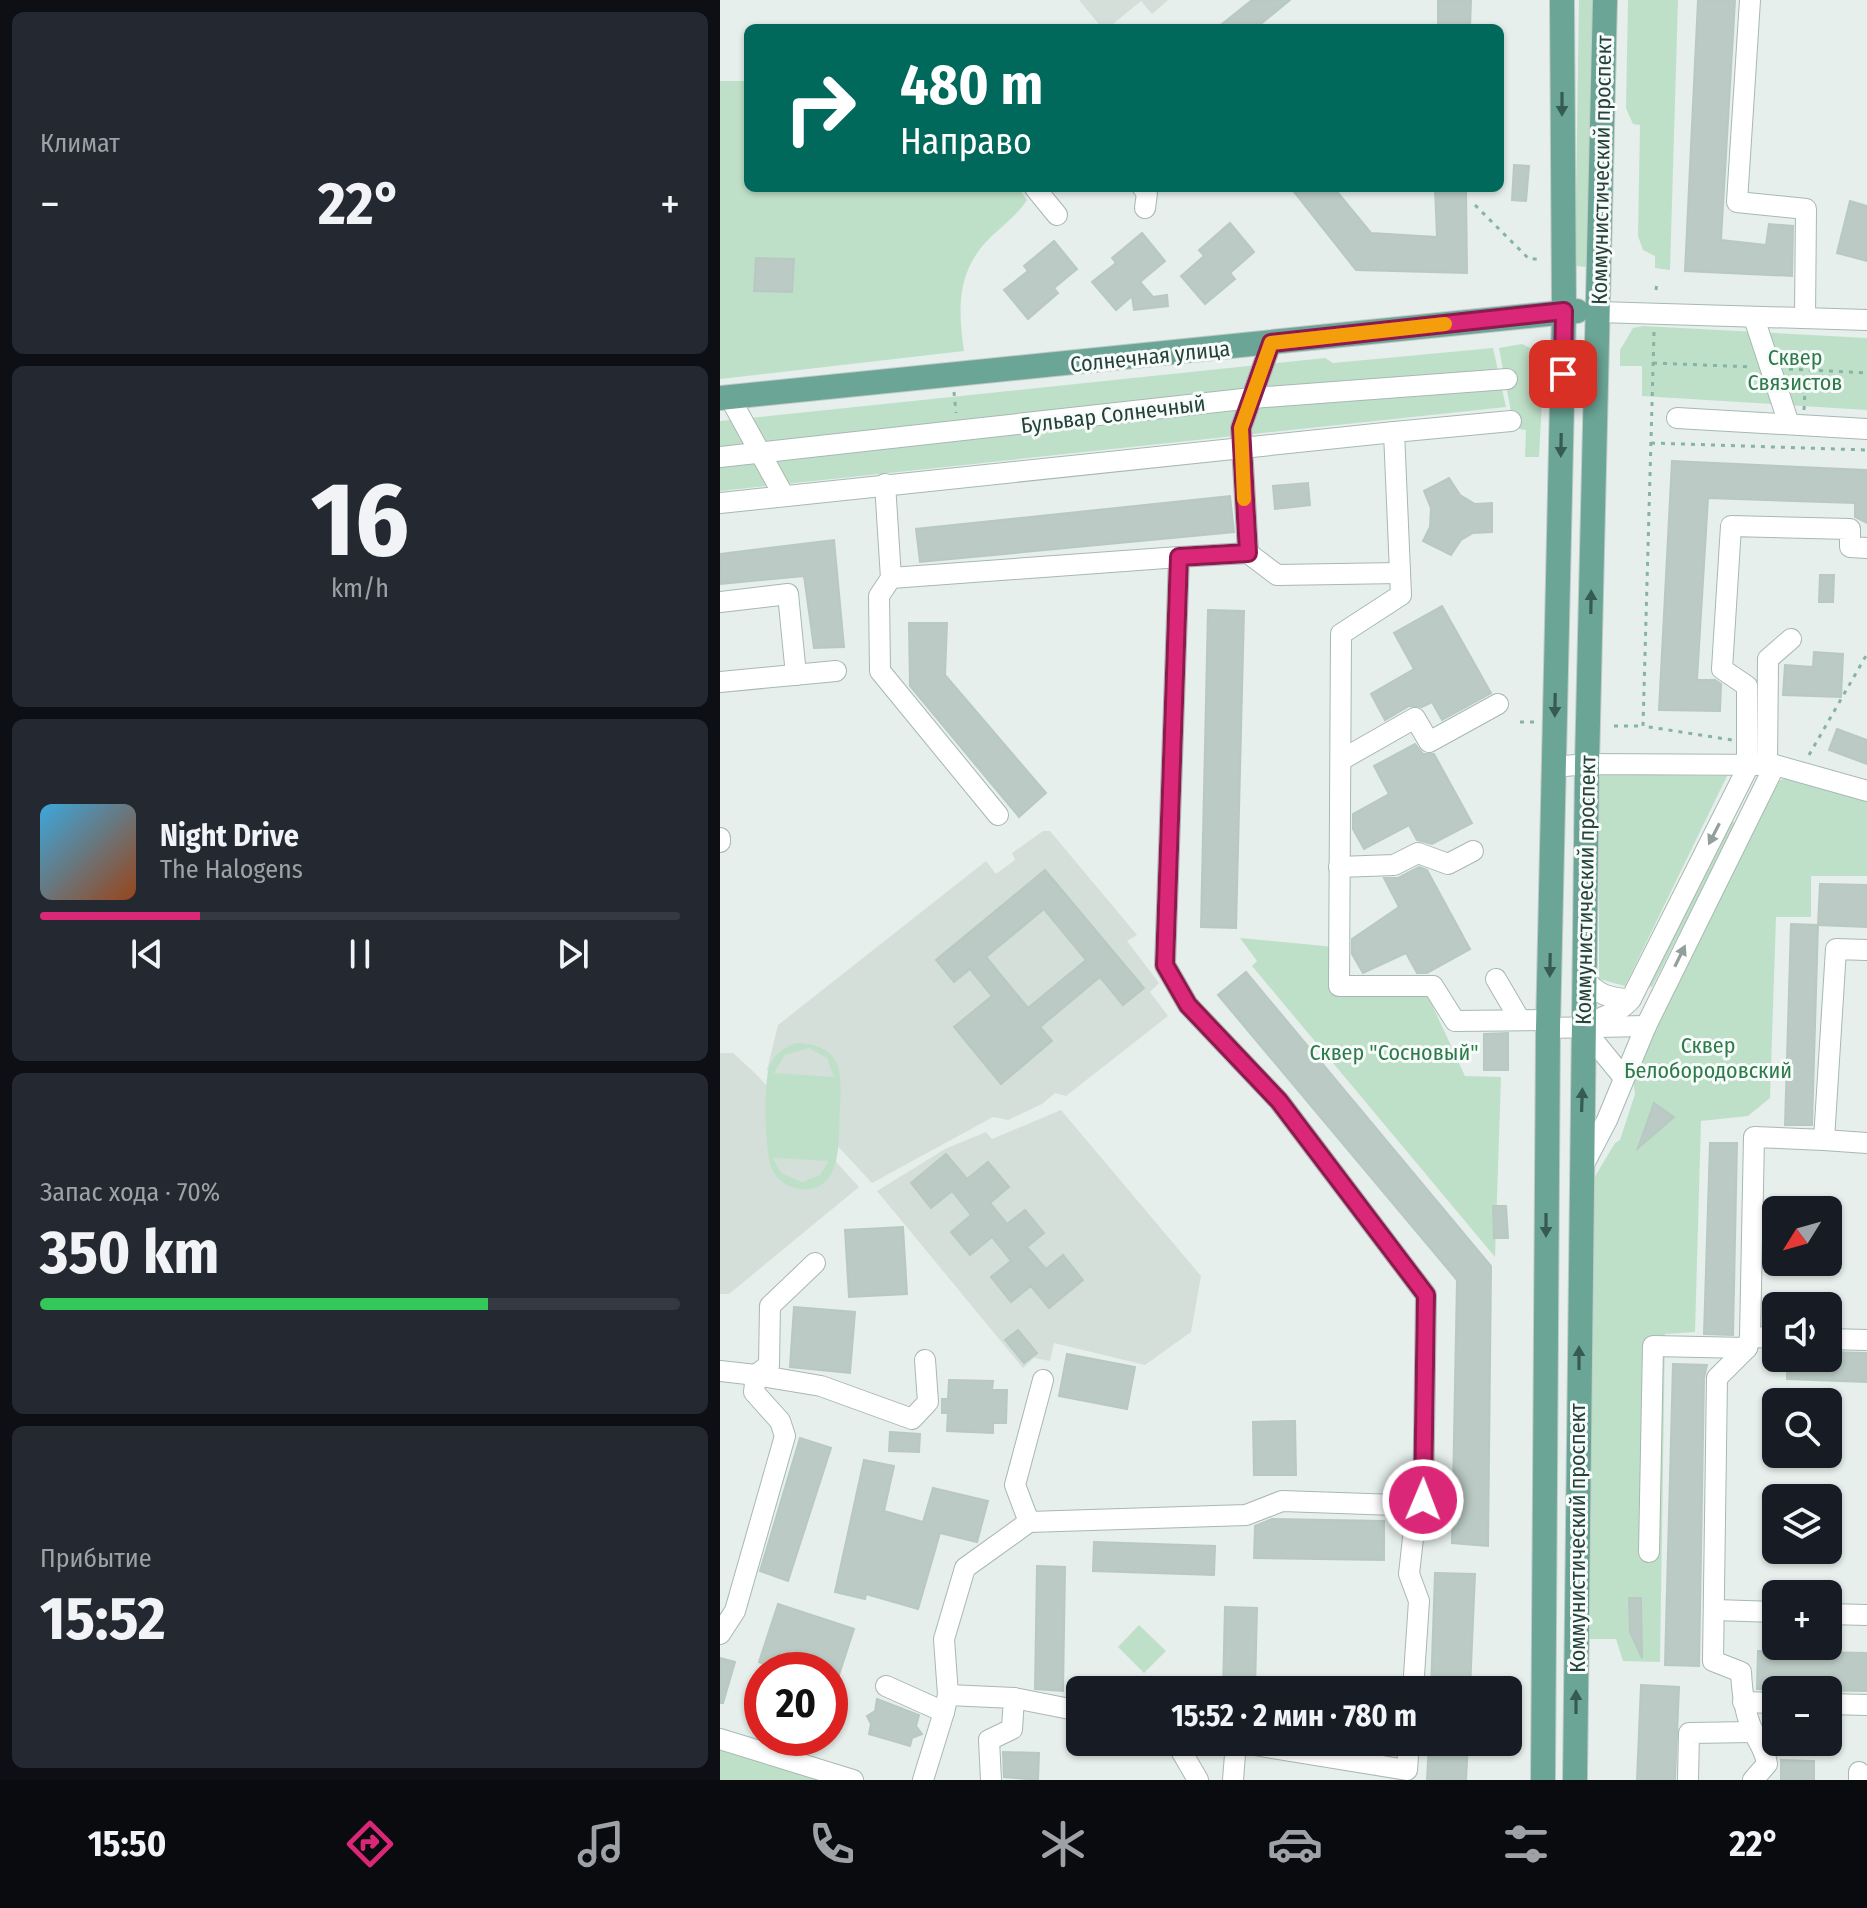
<!DOCTYPE html>
<html lang="ru">
<meta charset="utf-8">
<style>
:root{--surface:#171b24;--page:#242831;--text:#f1f3f6;--muted:#9ea1a6;--line:#363941;--accent:#db2777}
body{margin:0;font-family:"Fira Sans Condensed",sans-serif;background:var(--page);color:var(--text);height:100vh;display:flex;flex-direction:column;font-size:30px;white-space:nowrap}
*{box-sizing:border-box;margin:0}
p{font-size:26px;color:var(--muted)}
.icon{flex:none;width:44px;height:44px;fill:none;stroke:currentColor;stroke-width:2;stroke-linecap:round;stroke-linejoin:round}
.map{position:relative;flex:1;overflow:hidden}
.details{display:flex;flex-direction:column;gap:12px;padding:12px;background:#0d0f14;width:720px}
.details>*{flex:none}
.guide{position:absolute;left:24px;top:24px;width:760px;height:168px;border-radius:12px;box-shadow:0 2px 6px #0004;background:#00695c;color:#fff;overflow:hidden}
.needle{width:52px;rotate:233deg}
.controls{position:absolute;left:1042px;top:1196px;display:grid;gap:16px}
.controls a{display:grid;place-items:center;width:80px;height:80px;border-radius:12px;background:var(--surface);box-shadow:0 2px 6px #0004;font-size:40px}
.speed{position:absolute;left:24px;top:1652px;display:flex;gap:16px;font-size:40px;font-weight:700;text-align:center}
.speed>*{display:grid;place-content:center;width:104px;height:104px;border-radius:50%;background:var(--surface);box-shadow:0 2px 6px #0004;line-height:1}
.speed .limit{border:12px solid #d22;background:#fff;color:#111}
.pin{position:absolute;display:grid;place-items:center;width:68px;height:68px;color:#fff;margin:-34px;border-radius:16px;box-shadow:0 4px 12px #0006}
.me{position:absolute;width:88px;margin:-44px;rotate:1deg;stroke-linejoin:round;filter:drop-shadow(0 0 6px #0008)}
.turn{display:flex;align-items:center;gap:28px;height:168px;padding:0 24px;font-size:36px}
.turn .icon{width:104px;height:104px;stroke-width:2.5}
.turn b{display:block;font-size:56px;line-height:68px}
.big{font-size:60px;font-weight:700;line-height:1.1}
.details .tile{flex:1;display:flex;flex-direction:column;justify-content:center;gap:12px;min-width:0;padding:0 28px;border-radius:12px;background:var(--page)}
.details .dial{align-items:center;gap:0}
.dial b{font-size:104px;line-height:1}
.song{display:flex;align-items:center;gap:24px}
.cover{width:96px;height:96px;border-radius:12px;background:linear-gradient(135deg,hsl(200 70% 55%),hsl(20 70% 35%))}
.played{height:8px;border-radius:4px;background:linear-gradient(90deg,var(--accent) 25%,var(--line) 25%)}
.keys{display:flex;justify-content:space-around;direction:ltr}
.heat{display:flex;justify-content:space-between;align-items:center;font-size:44px;direction:ltr}
.charge{height:12px;border-radius:6px;background:linear-gradient(90deg,#34c759 70%,var(--line) 0)}
.trip{position:absolute;left:346px;top:1676px;width:456px;height:80px;border-radius:12px;background:var(--surface);box-shadow:0 2px 6px #0004;font-weight:700;line-height:80px;text-align:center}
.tab-bar{display:flex;height:128px;justify-content:space-around;align-items:center;background:#090b0e;color:var(--muted)}
.tab-bar .icon{width:56px;height:56px}
.tab-bar .selected{color:var(--accent)}
.tab-bar b{font-size:36px;color:var(--text)}
main{display:flex;flex:1;min-height:0}
.map>svg:first-child{display:block}
.built{fill:#d4dfda}
.green{fill:#bfe0c8;fill-rule:evenodd}
.building{fill:#bbcac4;stroke:#b8c9c2;stroke-width:2;fill-rule:evenodd}
.lines{fill:none;stroke-linecap:round;stroke-linejoin:round}
.minor-casing{stroke:#a8b8b2;stroke-width:22}
.major-casing{stroke:#c2cac8;stroke-width:26}
.path{stroke:#86b3a5;stroke-width:3;stroke-dasharray:4 6;stroke-linecap:butt}
.minor{stroke:#fff;stroke-width:20}
.major{stroke:#6aa596;stroke-width:24}
.oneway{fill:#365b51}
.oneway2{fill:#92a09c}
.route-casing{stroke:#8e194d;stroke-width:20}
.route{stroke:#db2777;stroke-width:14}
.slow{stroke:#f59e0b;stroke-width:14}
.labels{text-anchor:middle;stroke-width:6;stroke-linejoin:round;paint-order:stroke}
.street-label{font-size:22px;fill:#24423a;stroke:#f7fbf9}
.park-label{font-size:22px;fill:#2d7a4b;stroke:#f7fbf9}
</style>
<main>
<section class="details">
<div class="tile"><p>Климат</p>
<div class="heat"><a>−</a><b class="big">22°</b><a>+</a></div>
</div>
<div class="tile dial"><b>16</b><p>km/h</p></div>
<div class="tile">
<div class="song"><i class="cover"></i><div><b>Night Drive</b><p>The Halogens</p></div></div>
<div class="played"></div>
<div class="keys"><svg class="icon" aria-label="previous" viewBox="0 0 24 24"><path d="M18 5L8 12l10 7zM5 5v14"/></svg><svg class="icon" aria-label="pause" viewBox="0 0 24 24"><path d="M8 5v14M16 5v14"/></svg><svg class="icon" aria-label="next" viewBox="0 0 24 24"><path d="M6 5l10 7-10 7zM19 5v14"/></svg></div>
</div>
<div class="tile"><p>Запас хода · 70%</p><b class="big">350 km</b><div class="charge"></div></div>
<div class="tile"><p>Прибытие</p><b class="big">15:52</b></div>
</section>
<div class="map">
<svg width="1147" height="1780" viewBox="0 0 1147 1780">
<rect width="100%" height="100%" fill="#e6efeb"/>
<g class="built">
<path d="M359 0H448L432 14 421 1 388 28H382Z"/>
<path d="M323 831H330L417 935 407 941 439 983 430 992 448 1016 346 1096 335 1093 322 1104 288 1120 273 1117 152 1183 47 1070 58 1025 266 861 276 874 295 860 292 853Z"/>
<path d="M0 1053H13L37 1075 139 1187 9 1294H0Z"/>
<path d="M341 1110 481 1276 471 1332 425 1365 334 1343 330 1361 314 1358 303 1368 157 1191 225 1149 266 1132 272 1139Z"/>
</g>
<g class="green">
<path d="M859 0H873L868 267 855 266Z"/>
<path d="M908 0H958L950 270 935 268V256L923 250 918 236 920 125 913 124 906 108Z"/>
<path d="M0 81H28V188H298L307 200C294 220 274 231 260 249 236 281 239 315 244 351L0 379Z"/>
<path d="M923 326 1147 338V410L922 396V366H900V350L913 328Z"/>
<path d="M802 344 816 351 824 362 819 457H805L806 430 794 428 779 348Z"/>
<path d="M773 348 786 407 0 491V421L605 358 613 363Z"/>
<path d="M879 774 1007 776 905 986 879 979Z"/>
<path d="M1071 775 1147 797V876H1091V917H1056L1050 1098 1028 1116 981 1121 975 1332 945 1334 940 1662 903 1661 896 1639H868L871 1183 895 1143 900 1140 915 1094 912 1070 1053 784Z"/>
<path d="M1010 821 1016 823 932 987 927 986Z"/>
<path d="M520 938 614 947 615 991 707 994 745 1076 781 1077 775 1257 532 966 537 961Z"/>
<path d="M77 1043C121 1045 123 1070 120 1107 118 1135 125 1193 81 1189 68 1188 57 1180 52 1169 45 1155 43 1079 50 1065 55 1053 66 1046 77 1043ZM89 1048 107 1058 114 1077 54 1073 65 1055ZM53 1158 107 1161 108 1162 100 1175 82 1182 61 1173Z"/>
<path d="M419 1625 446 1651 424 1673 398 1647Z"/>
<path d="M0 1746 111 1780H0Z"/>
</g>
<g class="building">
<path d="M532 0H570L536 28H497Z"/>
<path d="M718 0H751L750 28H718Z"/>
<path d="M978 0H1015L1001 240 1046 245 1049 224 1073 226 1072 276 965 271Z"/>
<path d="M794 165 809 166 806 201 792 200Z"/>
<path d="M571 188H614L651 233 717 237 715 188H746L747 273 636 270Z"/>
<path d="M1130 201 1147 206V261L1117 253Z"/>
<path d="M510 223 534 252 510 273 515 279 485 304 461 276 484 256 479 250Z"/>
<path d="M422 233 445 261 420 282 433 297 447 295 448 306 414 310 412 296 396 310 372 282 396 263 392 258Z"/>
<path d="M334 241 357 269 334 288 338 293 308 319 284 290 308 271 304 266Z"/>
<path d="M36 258 74 259 72 292 34 291Z"/>
<path d="M952 461 1147 470V523L1135 517V503L988 498 977 680H995L1001 684 1000 711 939 710Z"/>
<path d="M729 478 740 495 755 504 772 503V532L753 533 741 540 731 555 703 541 710 527 711 508 704 491Z"/>
<path d="M588 483 590 505 555 509 553 486Z"/>
<path d="M510 496 514 532 200 562 196 529Z"/>
<path d="M114 540 124 647 94 648 84 576 0 584V554Z"/>
<path d="M1100 575H1114L1113 602H1099Z"/>
<path d="M722 606 771 693 722 720 712 702 702 707 689 706 665 720 651 694 694 669 674 633Z"/>
<path d="M488 610 524 611 516 928 481 927Z"/>
<path d="M189 623H227L225 675 326 793 299 817 190 686Z"/>
<path d="M1094 652 1123 654 1121 697 1063 695 1065 665 1093 667Z"/>
<path d="M1117 729 1147 740V764L1109 750Z"/>
<path d="M695 744 703 754H714L752 823 712 844 697 840 689 825 644 849 633 829V814L669 794 654 766Z"/>
<path d="M699 867 707 870 750 949 707 973H697L686 953 643 973 632 954V939L679 907 664 878H678Z"/>
<path d="M325 870 424 988 403 1005 380 977 320 1027 332 1041 281 1084 234 1027 272 996 250 969 234 982 216 960ZM324 909 366 960 308 1008 266 957Z"/>
<path d="M1100 884 1147 885V927L1098 925Z"/>
<path d="M1071 924 1098 925 1092 1125H1065Z"/>
<path d="M526 972 771 1266 768 1546 732 1543 737 1280 498 995Z"/>
<path d="M788 1033V1070H764V1034Z"/>
<path d="M934 1103 954 1117 918 1148Z"/>
<path d="M990 1143H1017L1013 1335 984 1334Z"/>
<path d="M226 1154 247 1179 268 1162 289 1187 270 1203 287 1224 305 1210 324 1233 307 1247 326 1269 343 1255 363 1280 329 1308 311 1286 291 1302 271 1277 291 1261 272 1237 250 1255 231 1232 251 1215 232 1191 211 1208 191 1183Z"/>
<path d="M773 1206H786L788 1238H774Z"/>
<path d="M183 1227 187 1294 129 1297 125 1230Z"/>
<path d="M74 1307 135 1312 130 1373 70 1367Z"/>
<path d="M298 1330 317 1353 304 1363 285 1340Z"/>
<path d="M1108 1352 1147 1353V1382L1067 1379V1358H1108Z"/>
<path d="M347 1354 415 1367 407 1409 339 1396Z"/>
<path d="M953 1364 987 1365 984 1378 979 1666 945 1665Z"/>
<path d="M229 1380 273 1381 272 1390H287L286 1423H273V1433L227 1431 228 1413H222V1399H228Z"/>
<path d="M575 1421 576 1475H534L533 1422Z"/>
<path d="M170 1432 200 1434 199 1452 169 1451Z"/>
<path d="M80 1438 111 1448 68 1581 40 1571Z"/>
<path d="M144 1460 174 1466 164 1511 203 1522 213 1488 268 1501 257 1542 220 1533 198 1609 146 1594 145 1599 115 1592Z"/>
<path d="M552 1519 664 1521V1560L534 1558 535 1526Z"/>
<path d="M374 1542 495 1546 494 1575 373 1571Z"/>
<path d="M317 1566 345 1567 343 1691 315 1689Z"/>
<path d="M715 1573 755 1574 750 1690H711Z"/>
<path d="M909 1598H921L922 1658 910 1632Z"/>
<path d="M58 1604 134 1629 112 1696 110 1670H63L39 1662Z"/>
<path d="M505 1607 537 1608 535 1690H503Z"/>
<path d="M1038 1651 1147 1653V1691L1037 1689Z"/>
<path d="M0 1658 15 1662 3 1703H0Z"/>
<path d="M921 1685 959 1687 955 1780H917Z"/>
<path d="M157 1699 199 1715 196 1726 202 1734 192 1738 190 1746 149 1734 151 1724 147 1716 155 1711Z"/>
<path d="M709 1742H748L746 1780H707Z"/>
<path d="M283 1752 319 1753 318 1780 284 1777Z"/>
<path d="M1061 1760 1094 1761V1780H1061Z"/>
</g>
<g class="lines">
<g class="minor-casing">
<g id="minor">
<path d="M1030 0 1017 202 1086 209 1085 318"/>
<path d="M315 188 337 215"/>
<path d="M423 188 427 193 425 208"/>
<path d="M878 312 1147 320"/>
<path d="M1034 318 1069 424"/>
<path d="M551 343 521 428 528 553 459 557 445 965 468 1005 559 1101 706 1295 703 1511 694 1529 689 1574 699 1601 693 1690"/>
<path d="M10 398 64 496"/>
<path d="M957 418 1147 429"/>
<path d="M674 432 791 421"/>
<path d="M0 457 532 398 787 379"/>
<path d="M165 484 171 578 159 596 160 671 278 815"/>
<path d="M0 503 674 432 681 595 621 634 619 986H713L735 1021 828 1020"/>
<path d="M528 553 557 575 680 573"/>
<path d="M171 578 459 557"/>
<path d="M0 602 68 594 76 675"/>
<path d="M0 682 116 671"/>
<path d="M621 760 695 718 709 742 778 704"/>
<path d="M1027 765V686L1002 669 1011 526 1130 529V547L1147 548"/>
<path d="M1047 765 1048 659 1071 639"/>
<path d="M834 767 867 764 1055 765 1147 791"/>
<path d="M0 838V842"/>
<path d="M619 867 674 865 698 853 728 864 753 851"/>
<path d="M864 978C876 994 890 999 911 999"/>
<path d="M776 979 800 1020"/>
<path d="M828 1028 926 1026"/>
<path d="M864 1029C878 1015 899 1015 911 999L1029 765"/>
<path d="M864 1029 904 1078"/>
<path d="M1104 1140 1147 1143"/>
<path d="M862 1168 887 1120 926 1026 1055 765"/>
<path d="M1030 1337 1056 1338"/>
<path d="M1108 1339 1147 1340"/>
<path d="M0 1371 36 1375 49 1365 50 1306 95 1263"/>
<path d="M323 1380 295 1485 309 1522 526 1515 562 1501 676 1505 703 1500"/>
<path d="M929 1552 933 1346 1027 1348"/>
<path d="M995 1610 1056 1612"/>
<path d="M1108 1614 1147 1615"/>
<path d="M0 1634 15 1611 65 1436 60 1421 34 1392 36 1375 101 1386 192 1419 208 1402 205 1360"/>
<path d="M166 1686 224 1712 228 1695 224 1639 245 1568 309 1522"/>
<path d="M228 1695 294 1698 292 1729 269 1740 271 1780"/>
<path d="M294 1698 360 1711"/>
<path d="M1023 1702 1056 1703"/>
<path d="M1108 1704 1147 1705"/>
<path d="M0 1739 133 1780"/>
<path d="M456 1742 478 1780"/>
<path d="M516 1742 687 1770 689 1742"/>
<path d="M203 1780 224 1712"/>
<path d="M513 1780 516 1742"/>
<path d="M968 1780 969 1733 1033 1732"/>
<path d="M1033 1780 1047 1764C1045 1749 1038 1742 1032 1729 1024 1711 1022 1692 1021 1672L993 1661 997 1378 1027 1348 1030 1337 1034 1137 1104 1140 1116 949 1147 950"/>
<path d="M1139 1780V1772"/>
</g>
</g>
<g class="major-casing">
<g id="major">
<path d="M0 398 857 311"/>
<path d="M823 1780 828 1028 844 311 842 0"/>
<path d="M855 1780 867 764 885 0"/>
</g>
</g>
<g class="path">
<path d="M755 205 809 259H821"/>
<path d="M936 290 937 282"/>
<path d="M934 332 923 726 1012 740"/>
<path d="M933 363 1033 367"/>
<path d="M1069 369 1147 373"/>
<path d="M234 392 236 413"/>
<path d="M1084 410 1086 370"/>
<path d="M931 443 1147 450"/>
<path d="M800 722H817"/>
<path d="M894 726H923"/>
<path d="M1089 755 1147 654"/>
</g>
<use href="#minor" class="minor"/>
<use href="#major" class="major"/>
</g>
<defs><path id="oneway-solid" d="M-6-.8H1V-3.2L6.5 0L1 3.2V.8H-6Z" transform="scale(2)"/></defs>
<g class="oneway">
<use href="#oneway-solid" transform="translate(842 104) rotate(90)"/>
<use href="#oneway-solid" transform="translate(841 445) rotate(91)"/>
<use href="#oneway-solid" transform="translate(871 602) rotate(-89)"/>
<use href="#oneway-solid" transform="translate(835 705) rotate(91)"/>
<use href="#oneway-solid" transform="translate(830 965) rotate(91)"/>
<use href="#oneway-solid" transform="translate(862 1100) rotate(-88)"/>
<use href="#oneway-solid" transform="translate(826 1225) rotate(90)"/>
<use href="#oneway-solid" transform="translate(859 1358) rotate(-90)"/>
<use href="#oneway-solid" transform="translate(856 1702) rotate(-90)"/>
</g>
<g class="oneway2">
<use href="#oneway-solid" transform="translate(994 834) rotate(117)"/>
<use href="#oneway-solid" transform="translate(960 956) rotate(-64)"/>
</g>
<g class="lines">
<g class="route-casing">
<path id="route" d="M703 1500 706 1295 559 1101 468 1005 445 965 459 557 528 553 521 428 551 343 844 311 843 374"/>
</g>
<use href="#route" class="route"/>
<path class="slow" d="M524 499 521 428 551 343 725 324"/>
</g>
<g class="labels">
<g class="street-label">
<text transform="translate(881 170) rotate(-89)" y="8">Коммунистический проспект</text>
<text transform="translate(430 356) rotate(-6)" y="8">Солнечная улица</text>
<text transform="translate(393 414) rotate(-7)" y="8">Бульвар Солнечный</text>
<text transform="translate(865 890) rotate(-89)" y="8">Коммунистический проспект</text>
<text transform="translate(857 1538) rotate(-90)" y="8">Коммунистический проспект</text>
</g>
<g class="park-label">
<text x="1075" y="365">Сквер<tspan x="1075" dy="25">Связистов</tspan></text>
<text x="988" y="1053">Сквер<tspan x="988" dy="25">Белобородовский</tspan></text>
<text x="674" y="1060">Сквер "Сосновый"</text>
</g>
</g>
</svg>
<div class="controls">
<a><svg class="needle" viewBox="-14 -14 28 28"><path d="M0-13l5 13h-10z" fill="#e53935"/><path d="M0 13l5-13h-10z" fill="#9ea1a6"/></svg></a>
<a><svg class="icon" aria-label="sound" viewBox="0 0 24 24"><path d="M4 9h4l5-4v14l-5-4H4zM17 9q2 3 0 6"/></svg></a>
<a><svg class="icon" aria-label="search" viewBox="0 0 24 24"><circle cx="10" cy="10" r="6"/><path d="M15 15l6 6"/></svg></a>
<a><svg class="icon" aria-label="layers" viewBox="0 0 24 24"><path d="M12 4l9 5-9 5-9-5zM3 14l9 5 9-5"/></svg></a>
<a>+</a>
<a>−</a>
</div>
<div class="speed"><div class="limit">20</div></div>
<div class="pin" style="left:843px;top:374px;background:#d93025"><svg class="icon" aria-label="arrive" viewBox="0 0 24 24"><path d="M6 21V4h12l-3 4 3 4H6"/></svg></div>
<svg class="me" style="left:703px;top:1500px" viewBox="-20 -20 40 40"><circle r="17" fill="#db2777" stroke="#fff" stroke-width="3"/><path d="M0-11L8 9 0 5-8 9z" fill="#fff"/></svg>
<div class="trip">15:52 · 2 мин · 780 m</div>
<div class="guide">
<div class="turn"><svg class="icon" aria-label="right" viewBox="0 0 24 24"><path d="M7 20v-9h11M14 6l5 5-5 5"/></svg><div><b>480 m</b>Направо</div></div>
</div>
</div>
</main>
<nav class="tab-bar">
<b>15:50</b>
<svg class="icon selected" aria-label="directions" viewBox="0 0 24 24"><path d="M12 3l9 9-9 9-9-9zM9 14v-3h6M13 9l2 2-2 2"/></svg>
<svg class="icon" aria-label="music" viewBox="0 0 24 24"><path d="M9 18V5l10-2v13"/><circle cx="6" cy="18" r="3"/><circle cx="16" cy="16" r="3"/></svg>
<svg class="icon" aria-label="phone" viewBox="0 0 24 24"><path d="M5 4h4l2 5-3 2q2 4 5 5l2-3 5 2v4C11 20 4 13 5 4z"/></svg>
<svg class="icon" aria-label="climate" viewBox="0 0 24 24"><path d="M12 3v18M4 7l16 10M4 17L20 7"/></svg>
<svg class="icon" aria-label="car" viewBox="0 0 24 24"><path d="M5 17H2v-5l4-1 3-4h7l3 4 3 1v5h-3M9 17h6M6 11h13"/><circle cx="7" cy="17" r="2"/><circle cx="17" cy="17" r="2"/></svg>
<svg class="icon" aria-label="filters" viewBox="0 0 24 24"><path d="M4 7h16M4 17h16"/><circle cx="9" cy="7" r="2"/><circle cx="15" cy="17" r="2"/></svg>
<b>22°</b>
</nav>
